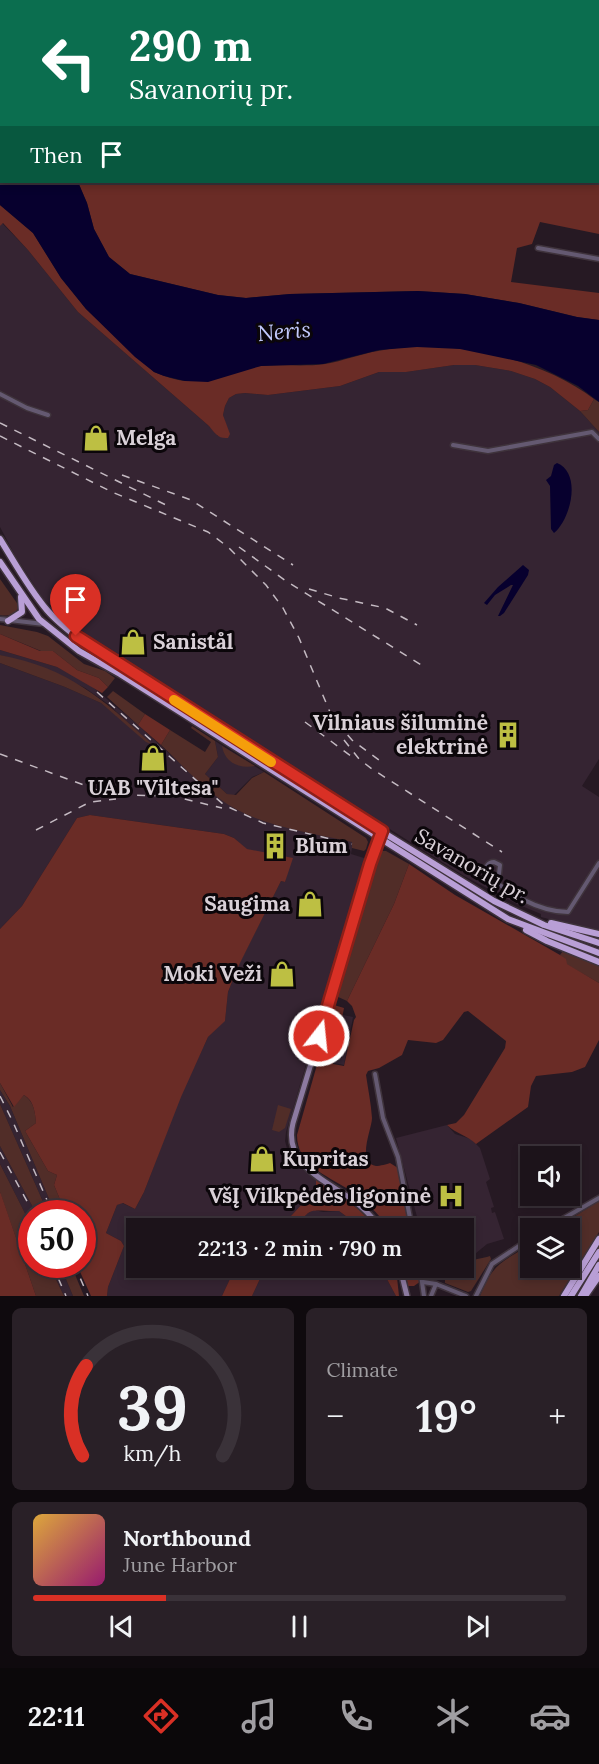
<!DOCTYPE html>
<meta charset="utf-8">
<style>
:root{--surface:#1c131a;--page:#292027;--text:#f1f3f6;--muted:#a09ea2;--line:#3a3239;--accent:#d93025}
body{margin:0;font-family:Lora,serif;background:var(--page);color:var(--text);height:100vh;display:flex;flex-direction:column;font-size:22px;white-space:nowrap}
*{box-sizing:border-box;margin:0}
p{font-size:20px;color:var(--muted)}
.icon{flex:none;width:33px;height:33px;fill:none;stroke:currentColor;stroke-width:2;stroke-linecap:round;stroke-linejoin:round}
.map{position:relative;height:1296px;overflow:hidden}
.panel{display:flex;flex-direction:column;gap:12px;padding:12px;background:#0f0a0e;flex:1}
.panel>*{flex:none}
.hud{position:absolute;left:0px;top:0px;width:600px;height:183px;box-shadow:0 3px 9px #0003,0 0 0 2px var(--line);background:#0b6e4f;color:#fff;overflow:hidden}
.controls{position:absolute;left:520px;top:1146px;display:grid;gap:12px}
.controls a{display:grid;place-items:center;width:60px;height:60px;border-radius:0px;background:var(--surface);box-shadow:0 3px 9px #0003,0 0 0 2px var(--line);font-size:30px}
.speed{position:absolute;left:18px;top:1200px;display:flex;gap:12px;font-size:30px;font-weight:700;text-align:center}
.speed>*{display:grid;place-content:center;width:78px;height:78px;border-radius:50%;background:var(--surface);box-shadow:0 3px 9px #0003,0 0 0 2px var(--line);line-height:1}
.speed .limit{border:9px solid #d22;background:#fff;color:#111}
.pin{position:absolute;display:grid;place-items:center;width:51px;height:51px;color:#fff;margin:-62px -26px;border-radius:50% 50% 50% 0;rotate:-45deg;box-shadow:0 0 6px #0007}
.pin .icon{rotate:45deg}
.me{position:absolute;width:66px;margin:-33px;rotate:16deg;stroke-linejoin:round;filter:drop-shadow(0 0 4px #0008)}
.turn{display:flex;align-items:center;gap:21px;height:126px;padding:0 30px;font-size:27px}
.turn .icon{width:78px;height:78px;stroke-width:2.5}
.turn b{display:block;font-size:42px;line-height:51px}
.then{display:flex;align-items:center;height:57px;padding:0 30px;background:#0003;gap:12px;font-size:22px}
.big{font-size:45px;font-weight:600;line-height:1.1}
.panel .card{flex:1;display:flex;flex-direction:column;justify-content:center;gap:9px;min-width:0;padding:0 21px;border-radius:9px;background:var(--page)}
.panel .dial{align-items:center;gap:0}
.dial svg{height:156px;overflow:visible;fill:none;stroke:var(--line);stroke-width:7;stroke-linecap:round;text-anchor:middle}
.dial text{fill:var(--text);stroke:none}
.song{display:flex;align-items:center;gap:18px}
.cover{width:72px;height:72px;border-radius:9px;background:linear-gradient(135deg,hsl(40 70% 55%),hsl(320 70% 35%))}
.played{height:6px;border-radius:3px;background:linear-gradient(90deg,var(--accent) 25%,var(--line) 25%)}
.keys{display:flex;justify-content:space-around;direction:ltr}
.heat{display:flex;justify-content:space-between;align-items:center;font-size:33px;direction:ltr}
.panel .tiles{flex:1;display:grid;gap:12px;grid-template-columns:1fr 1fr}
.card:last-child{grid-column:span 2}
.trip{position:absolute;left:126px;top:1218px;width:348px;height:60px;border-radius:0px;background:var(--surface);box-shadow:0 3px 9px #0003,0 0 0 2px var(--line);font-weight:600;line-height:60px;text-align:center}
.tab-bar{display:flex;height:96px;justify-content:space-around;align-items:center;background:#0b080a;color:var(--muted)}
.tab-bar .icon{width:42px;height:42px}
.tab-bar .on{color:var(--accent)}
.tab-bar b{font-size:27px;color:var(--text)}
.map>svg:first-child{display:block}
.built{fill:#352432}
.green{fill:#512d28}
.forest{fill:#6a2c26}
.water{fill:#07002e}
.lines{fill:none;stroke-linecap:round;stroke-linejoin:round}
.minor-casing{stroke:#3f333c;stroke-width:7}
.secondary-casing{stroke:#3f333c;stroke-width:8}
.trunk-casing{stroke:#3f333c;stroke-width:9}
.minor{stroke:#645971;stroke-width:4}
.secondary{stroke:#8c7aa0;stroke-width:5}
.trunk{stroke:#b99fd6;stroke-width:6}
.rail{stroke:#c4bac2;stroke-width:1.5;stroke-dasharray:8 8;stroke-linecap:butt}
.route-casing{stroke:#8d1f18;stroke-width:15}
.route{stroke:#d93025;stroke-width:10}
.slow{stroke:#f59e0b;stroke-width:10}
.labels{text-anchor:middle;stroke-width:6;stroke-linejoin:round;paint-order:stroke}
.poi-label{font-size:21px;font-weight:bold;fill:#d9d0d7;stroke:#0b060a;text-anchor:start}
.street-label{font-size:21px;fill:#d9d0d7;stroke:#0b060a}
.water-label{font-size:22px;font-style:italic;fill:#c2c9fc;stroke:#0b060a}
</style>
<div class="map">
<svg width="599" height="1296" viewBox="0 0 599 1296">
<rect width="100%" height="100%" fill="#261923"/>
<g class="built">
<path d="M2 223 28 250 78 312 209 426 218 436 229 434 223 415 225 406 229 398 236 394 245 393 268 395 340 386 379 372H406L454 365H475L511 371 535 379 550 387 580 411 599 432V759L582 786 599 797V932L541 917V914L517 904 464 876 99 645 44 600 16 557 0 527V226Z"/>
<path d="M0 650 57 667 89 684 138 725 215 795 353 842 351 854 364 858 366 862 286 1132 285 1141 289 1156 302 1169 316 1179V1189L290 1217 269 1228H136V1268H235L222 1296H107L108 1287 124 1246 121 1241 106 1233 117 1205 122 1203 135 1209 144 1192 180 1097 208 1037 225 1020 228 992 238 966 281 881 285 882 291 858 278 857 246 849 234 838 224 834 90 815 77 818 22 906 0 929V663L65 687 101 703 151 744 108 704 85 688 46 669 0 655Z"/>
<path d="M215 741 264 772 252 777 233 796 227 794 205 774 218 757Z"/>
<path d="M343 1015 353 1017 344 1065 334 1063Z"/>
<path d="M0 1090 10 1106 55 1213H48L0 1104Z"/>
<path d="M447 1125 455 1134 471 1139 480 1148 490 1179 486 1182 494 1207 491 1208 492 1213 495 1212 504 1239 487 1244 464 1263V1228H420L396 1138Z"/>
<path d="M0 1146 36 1213 32 1214 31 1225 0 1164Z"/>
<path d="M314 1210 323 1212 339 1211 362 1228H297L304 1215Z"/>
<path d="M49 1265H60L73 1296H64Z"/>
<path d="M265 1268H381L396 1296H252Z"/>
</g>
<g class="green">
<path d="M594 399 599 402V432L580 411 588 410Z"/>
<path d="M0 579 19 606C16 614 8 617 0 615Z"/>
<path d="M0 625 37 632 48 636 84 664 105 671 115 678 108 687 99 678 77 670 53 651H41L0 634Z"/>
<path d="M0 655C69 668 103 699 153 745L146 742 101 703 65 687 0 663Z"/>
<path d="M113 691 145 714 138 725 107 697Z"/>
<path d="M192 726 215 741 218 757 205 774 227 794 236 795 252 778 264 772 366 838 368 842 366 849 364 851 352 848V842C309 832 256 826 220 799 199 784 180 763 161 745L170 730 205 752 211 742 191 728Z"/>
<path d="M222 746 255 766C239 769 225 763 222 746Z"/>
<path d="M382 851H386L409 864 394 904 347 1001 336 996 377 855Z"/>
<path d="M563 951 599 966V983L566 964 560 955Z"/>
<path d="M0 1083 13 1107 24 1095C34 1102 35 1111 36 1123L25 1131 48 1171 57 1175 54 1185 61 1202 55 1213 10 1106 0 1090Z"/>
<path d="M0 1104 48 1213H36L0 1146Z"/>
<path d="M278 1105 291 1109 285 1128 279 1132 272 1130Z"/>
<path d="M0 1164 31 1225 32 1264 49 1265 64 1296H36L0 1192Z"/>
<path d="M599 1201V1232L559 1296H480C493 1263 502 1262 531 1244V1268H570V1228H556Z"/>
<path d="M490 1256 491 1259 471 1291 468 1292 445 1283V1276L457 1268H464V1263C470 1259 482 1259 490 1256Z"/>
<path d="M60 1265H71L84 1296H73Z"/>
</g>
<g class="forest">
<path d="M0 0H599V100L598 2H2L1 15Z"/>
<path d="M599 129V234L540 222 532 244 517 248 511 282 599 293V320L577 317 519 303 465 294 418 291 290 294 246 298 218 295 130 274 109 257 94 229 87 203 78 182H598Z"/>
<path d="M0 205 33 233 61 278 86 309 154 372C164 376 175 380 185 381 206 382 239 369 261 366 282 364 304 367 325 364 343 361 360 354 378 351 446 337 540 357 594 399L588 410 580 411 550 387 535 379 511 371 475 365H454L406 372H379L340 386 268 395 245 393 236 394 229 398 225 406 223 415 230 434 228 438C218 439 215 433 209 426L78 312 28 250 3 223 0 226Z"/>
<path d="M0 634 40 651H53L77 670 99 678 108 687 102 693 57 667 0 650Z"/>
<path d="M145 714 170 730 161 745 138 725Z"/>
<path d="M90 815 224 834 234 838 247 849 293 858 285 882 281 881 238 967 228 992 225 1021 208 1037 181 1097 144 1192 135 1209 123 1203 117 1205 106 1233 121 1241 124 1246 108 1287 107 1296H91L77 1265 82 1264V1214L55 1213 61 1202 54 1185 57 1175 48 1171 25 1131 36 1123C35 1112 34 1101 24 1095L14 1107 0 1083V929L22 906 77 818Z"/>
<path d="M409 864 455 895 560 955 566 959 567 964 599 983V1040L585 1067 572 1072 536 1076 531 1086 528 1107 476 1144C467 1135 456 1134 447 1125L456 1123 464 1115 505 1048 506 1041 468 1011 464 1012 443 1040 436 1043 408 1040 402 1055 379 1068 368 1071 366 1075C368 1089 371 1103 372 1118 372 1129 356 1163 376 1166 380 1166 387 1164 390 1163L398 1168 410 1228H388C378 1212 364 1200 348 1189 326 1175 297 1165 297 1135L334 1005 344 1008 333 1064 344 1066 354 1020 356 1017 352 1006 347 1001 394 904Z"/>
<path d="M316 1179C338 1194 361 1208 376 1228H362L339 1211C314 1212 310 1204 297 1228H269L290 1217 316 1189Z"/>
<path d="M0 1192 1 1194 36 1296H0Z"/>
<path d="M235 1268H265L252 1296H222Z"/>
<path d="M381 1268H396L399 1296H396Z"/>
<path d="M404 1268H418L421 1281 414 1286H408Z"/>
</g>
<g class="water">
<path d="M0 118 2 182H78L87 203 94 229 109 257 130 274 218 295 246 298 290 294 418 291 465 294 519 303 577 317 599 320V402L578 386 536 365 460 349 417 347 379 350 323 364 261 366 208 382 185 381 164 376 154 372 135 357 86 309 61 278 33 233 0 205Z"/>
<path d="M557 463C582 473 571 519 554 533L551 529 550 486 546 480 551 476 554 465Z"/>
<path d="M523 565 529 570 528 575 504 613 500 616H498L513 585H511L495 595 487 605 484 603 498 587Z"/>
</g>
<g class="lines">
<g class="minor-casing">
<g id="minor">
<path d="M538 248 599 259"/>
<path d="M0 394 27 408 48 415"/>
<path d="M453 445 488 451 592 432 599 439"/>
<path d="M0 619 44 624"/>
<path d="M498 883 500 865 494 862C488 862 485 867 485 873 506 892 538 912 568 912L599 863"/>
<path d="M375 1074 383 1118 398 1157 412 1228"/>
<path d="M547 1228 599 1198"/>
<path d="M420 1268 424 1296"/>
<path d="M423 1282 436 1284"/>
<path d="M431 1296 436 1284 466 1296"/>
<path d="M476 1296 492 1264 531 1238"/>
</g>
</g>
<g class="secondary-casing">
<g id="secondary">
<path d="M380 836 293 1123C282 1167 331 1182 358 1204 367 1211 374 1220 381 1228"/>
<path d="M400 1268 407 1296"/>
</g>
</g>
<g class="trunk-casing">
<g id="trunk">
<path d="M0 539C15 563 29 589 47 610 58 623 72 633 86 644L331 800 494 901 544 925 599 943"/>
<path d="M0 562 39 619 79 651 120 674 508 919 599 953"/>
<path d="M8 621 22 612 21 597"/>
<path d="M551 923 599 934"/>
<path d="M526 930 547 941 599 962"/>
<path d="M564 1296 599 1239"/>
<path d="M571 1296 599 1252"/>
<path d="M581 1296 599 1265"/>
<path d="M585 1296 599 1276"/>
</g>
</g>
<use href="#minor" class="minor"/>
<use href="#secondary" class="secondary"/>
<use href="#trunk" class="trunk"/>
<g class="rail">
<path d="M0 423 172 508"/>
<path d="M0 436 112 492 208 532 228 547 266 585 283 608 299 638 332 717 352 740 379 760"/>
<path d="M122 475 191 500 293 565"/>
<path d="M239 547 286 581 423 666"/>
<path d="M309 589 339 598 385 608 417 625"/>
<path d="M97 692 224 805 263 823 352 844"/>
<path d="M305 722 351 756"/>
<path d="M344 740 359 759 372 769 502 852"/>
<path d="M0 754 100 791 128 795 172 796 222 808"/>
<path d="M36 830 90 802 116 799"/>
<path d="M0 1096 13 1122 53 1214"/>
<path d="M0 1152 34 1214"/>
<path d="M52 1264 66 1296"/>
<path d="M74 1264 88 1296"/>
</g>
</g>
<g class="lines">
<g class="route-casing">
<path id="route" d="M76 636 382 831 370 864 319 1036"/>
</g>
<use href="#route" class="route"/>
<path class="slow" d="M174 700 271 762"/>
</g>
<defs>
<g id="shop-bare" transform="scale(2.07)"><path d="M-5-2.5h2.3a2.7 3.5 0 0 1 5.4 0H5L5.5 6h-11ZM-1.5-2.5h3a1.5 2.3 0 0 0-3 0Z" fill="#bdbf43" stroke="#0b060a" stroke-width="2.5" paint-order="stroke"/></g>
<g id="building-bare" transform="scale(2.07)"><path d="M-4-6H4V6H1V3H-1V6H-4ZM-2.5-4.3h1.7v1.8h-1.7ZM.8-4.3h1.7v1.8H.8ZM-2.5-1h1.7V.8h-1.7ZM.8-1h1.7V.8H.8Z" fill="#bdbf43" stroke="#0b060a" stroke-width="2.5" paint-order="stroke"/></g>
<g id="hospital-bare" transform="scale(2.07)"><path d="M-5-5h3v3.5h4V-5h3V5h-3V1.5h-4V5h-3Z" fill="#bdbf43" stroke="#0b060a" stroke-width="2.5" paint-order="stroke"/></g>
</defs>
<g fill-rule="evenodd">
<use href="#shop-bare" x="96" y="438"/>
<use href="#shop-bare" x="133" y="642"/>
<use href="#building-bare" x="508" y="735"/>
<use href="#shop-bare" x="153" y="758"/>
<use href="#building-bare" x="275" y="846"/>
<use href="#shop-bare" x="310" y="904"/>
<use href="#shop-bare" x="282" y="974"/>
<use href="#shop-bare" x="262" y="1159"/>
<use href="#hospital-bare" x="451" y="1196"/>
</g>
<g class="labels">
<g class="poi-label">
<text x="116" y="445">Melga</text>
<text x="153" y="649">Sanistål</text>
<text x="488" y="730" text-anchor="end">Vilniaus šiluminė<tspan x="488" dy="24">elektrinė</tspan></text>
<text x="153" y="795" text-anchor="middle">UAB "Viltesa"</text>
<text x="295" y="853">Blum</text>
<text x="290" y="911" text-anchor="end">Saugima</text>
<text x="262" y="981" text-anchor="end">Moki Veži</text>
<text x="282" y="1166">Kupritas</text>
<text x="431" y="1203" text-anchor="end">VšĮ Vilkpėdės ligoninė</text>
</g>
<g class="street-label">
<text transform="translate(472 866) rotate(30)" y="7">Savanorių pr.</text>
</g>
<g class="water-label">
<text transform="translate(284 331) rotate(-5)" y="8">Neris</text>
</g>
</g>
</svg>
<div class="controls">
<a><svg class="icon" aria-label="sound" viewBox="0 0 24 24"><path d="M4 9h4l5-4v14l-5-4H4zM17 9q2 3 0 6"/></svg></a>
<a><svg class="icon" aria-label="layers" viewBox="0 0 24 24"><path d="M12 4l9 5-9 5-9-5zM3 14l9 5 9-5"/></svg></a>
</div>
<div class="speed"><div class="limit">50</div></div>
<div class="pin" style="left:76px;top:636px;background:#d93025"><svg class="icon" aria-label="arrive" viewBox="0 0 24 24"><path d="M6 21V4h12l-3 4 3 4H6"/></svg></div>
<svg class="me" style="left:319px;top:1036px" viewBox="-20 -20 40 40"><circle r="17" fill="#d93025" stroke="#fff" stroke-width="3"/><path d="M0-11L8 9 0 5-8 9z" fill="#fff"/></svg>
<div class="trip">22:13 · 2 min · 790 m</div>
<div class="hud">
<div class="turn"><svg class="icon" aria-label="left" viewBox="0 0 24 24"><path d="M17 20v-9H6M10 6l-5 5 5 5"/></svg><div><b>290 m</b>Savanorių pr.</div></div>
<div class="then">Then<svg class="icon" aria-label="arrive" viewBox="0 0 24 24"><path d="M6 21V4h12l-3 4 3 4H6"/></svg></div>
</div>
</div>
<section class="panel">
<div class="tiles">
<div class="card dial"><svg viewBox="0 0 100 80">
<path d="M14 69A42 42 0 1 1 86 69"/>
<path d="M14 69A42 42 0 0 1 16 23" stroke="#d93025"/>
<text x="50" y="56" font-size="32" font-weight="700">39</text>
<text x="50" y="72" font-size="11">km/h</text>
</svg></div>
<div class="card"><p>Climate</p>
<div class="heat"><a>−</a><b class="big">19°</b><a>+</a></div>
</div>
<div class="card">
<div class="song"><i class="cover"></i><div><b>Northbound</b><p>June Harbor</p></div></div>
<div class="played"></div>
<div class="keys"><svg class="icon" aria-label="previous" viewBox="0 0 24 24"><path d="M18 5L8 12l10 7zM5 5v14"/></svg><svg class="icon" aria-label="pause" viewBox="0 0 24 24"><path d="M8 5v14M16 5v14"/></svg><svg class="icon" aria-label="next" viewBox="0 0 24 24"><path d="M6 5l10 7-10 7zM19 5v14"/></svg></div>
</div>
</div>
</section>
<nav class="tab-bar">
<b>22:11</b>
<svg class="icon on" aria-label="directions" viewBox="0 0 24 24"><path d="M12 3l9 9-9 9-9-9zM9 14v-3h6M13 9l2 2-2 2"/></svg>
<svg class="icon" aria-label="music" viewBox="0 0 24 24"><path d="M9 18V5l10-2v13"/><circle cx="6" cy="18" r="3"/><circle cx="16" cy="16" r="3"/></svg>
<svg class="icon" aria-label="phone" viewBox="0 0 24 24"><path d="M5 4h4l2 5-3 2q2 4 5 5l2-3 5 2v4C11 20 4 13 5 4z"/></svg>
<svg class="icon" aria-label="climate" viewBox="0 0 24 24"><path d="M12 3v18M4 7l16 10M4 17L20 7"/></svg>
<svg class="icon" aria-label="car" viewBox="0 0 24 24"><path d="M5 17H2v-5l4-1 3-4h7l3 4 3 1v5h-3M9 17h6M6 11h13"/><circle cx="7" cy="17" r="2"/><circle cx="17" cy="17" r="2"/></svg>
</nav>
